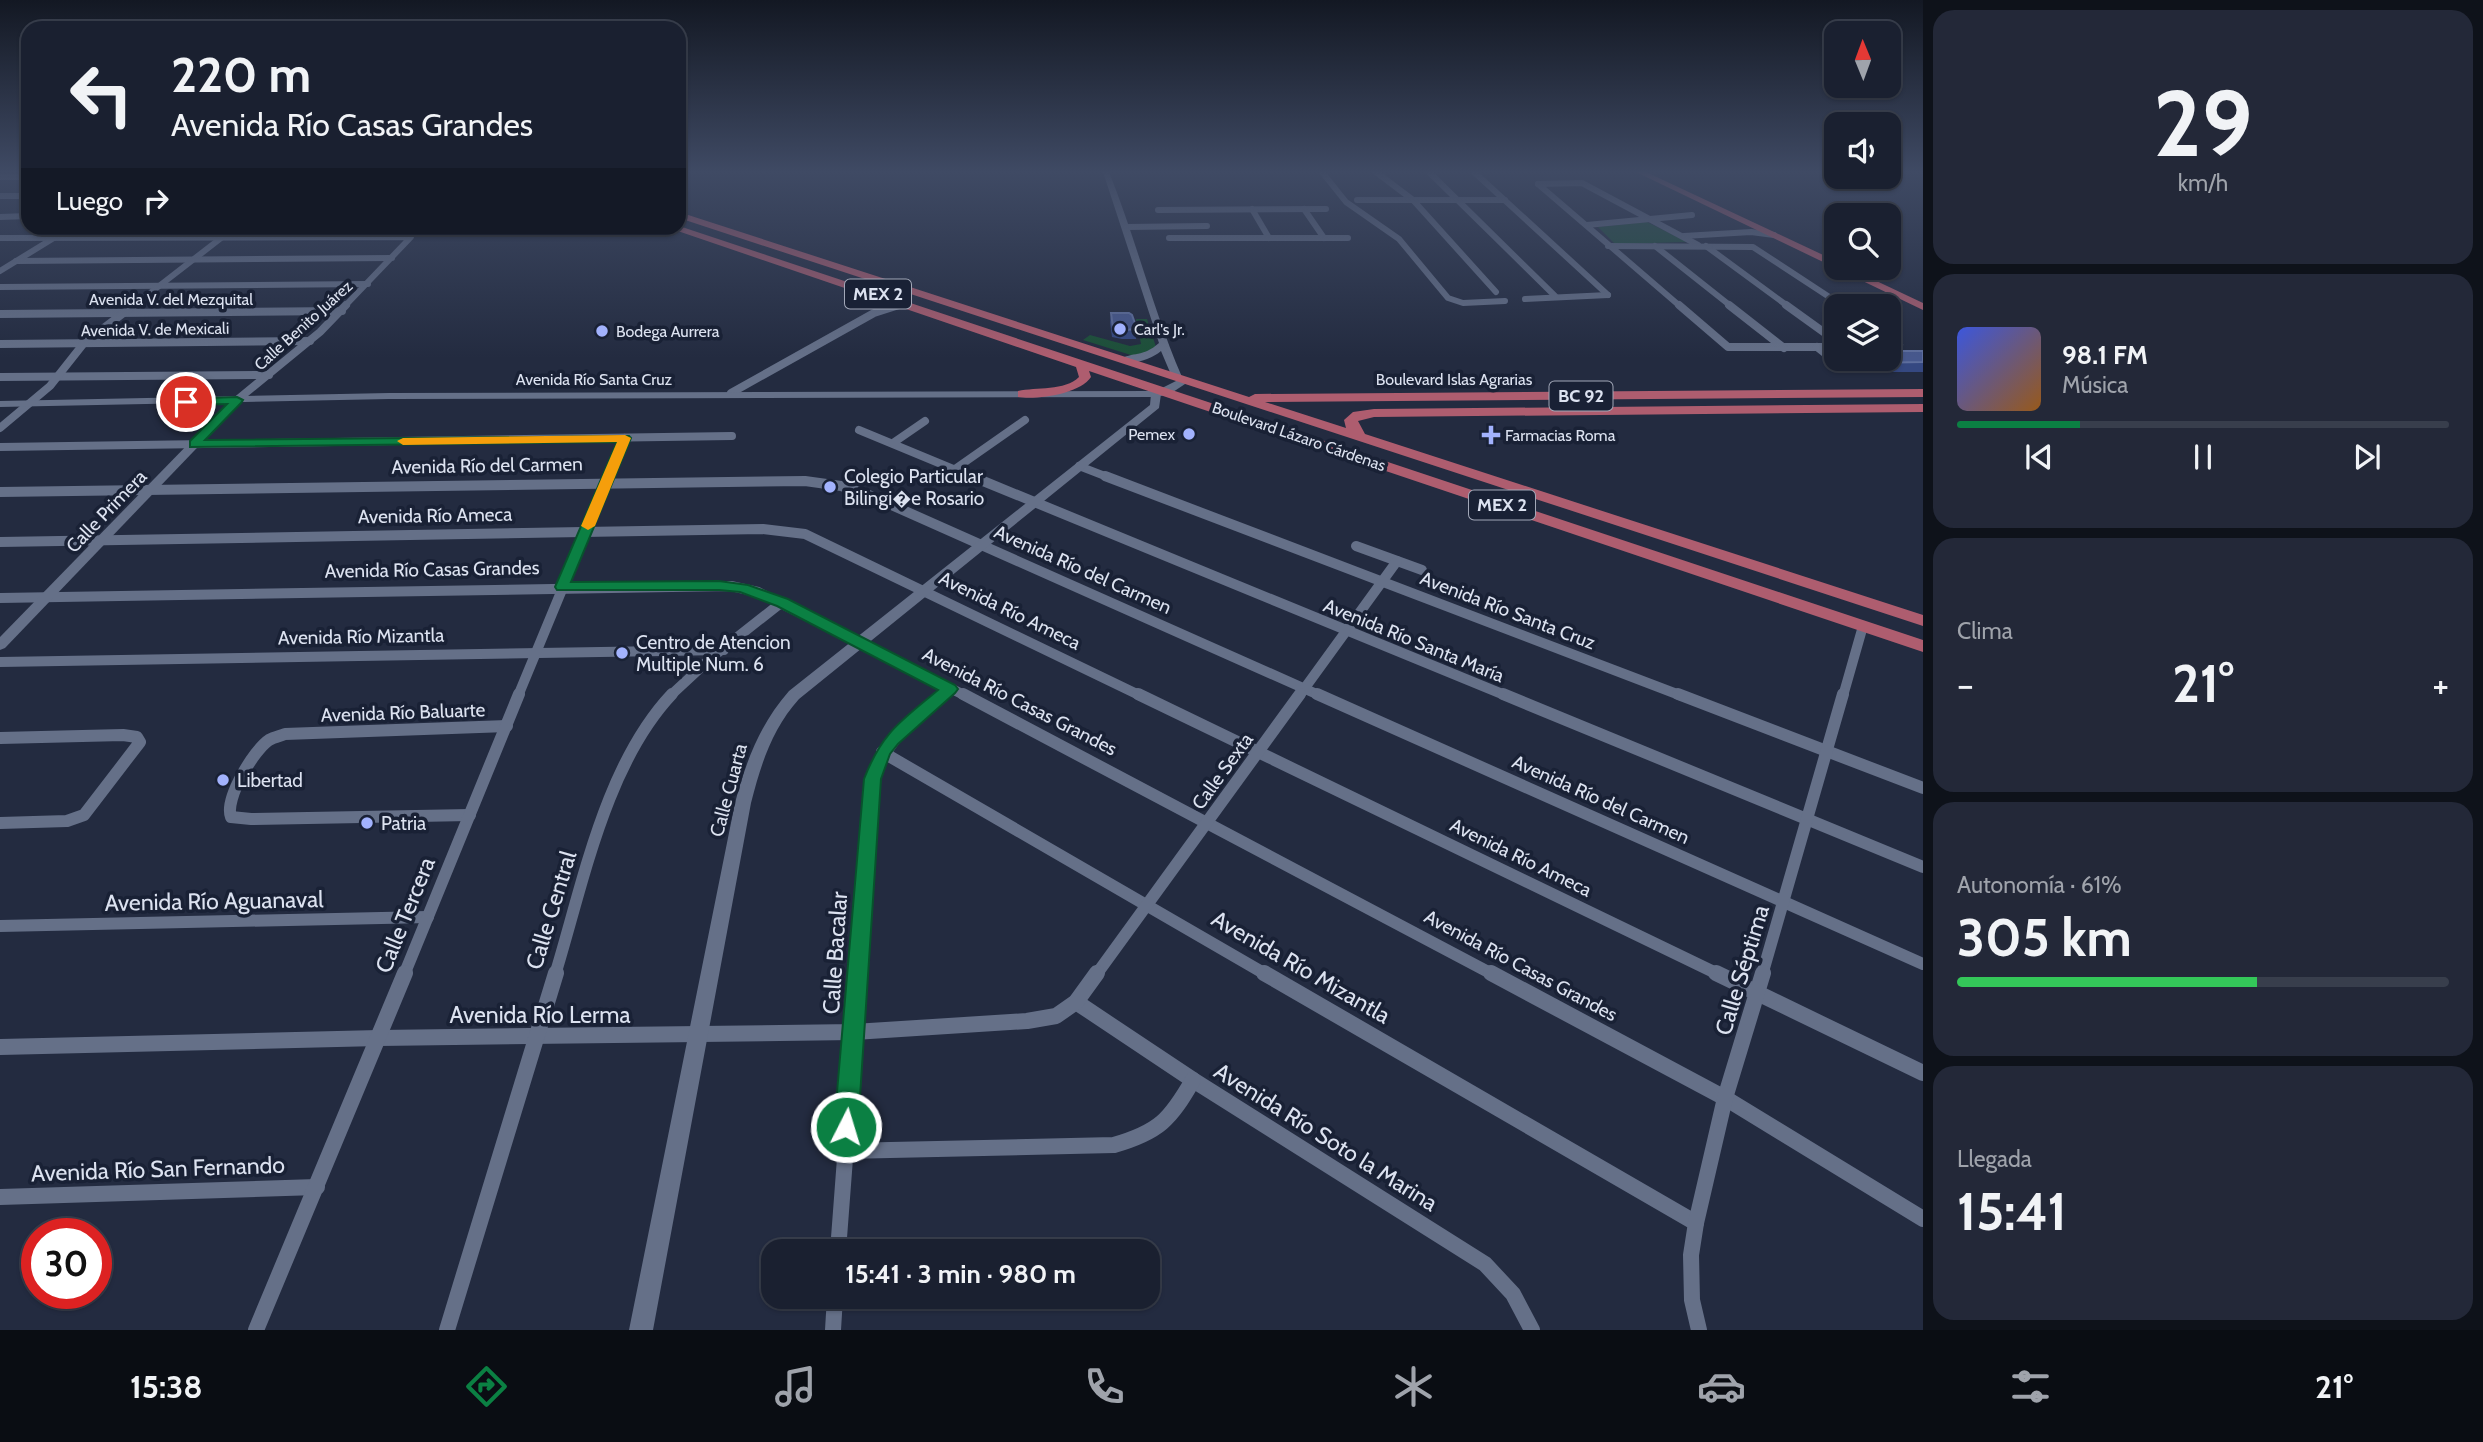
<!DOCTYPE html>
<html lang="es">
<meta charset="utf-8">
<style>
:root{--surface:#1a2030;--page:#232838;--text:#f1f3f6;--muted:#9fa3ab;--line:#383e4c;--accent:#0b8043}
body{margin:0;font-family:Cabin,sans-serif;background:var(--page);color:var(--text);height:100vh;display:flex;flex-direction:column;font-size:26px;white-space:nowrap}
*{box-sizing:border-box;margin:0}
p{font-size:23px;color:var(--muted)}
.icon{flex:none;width:38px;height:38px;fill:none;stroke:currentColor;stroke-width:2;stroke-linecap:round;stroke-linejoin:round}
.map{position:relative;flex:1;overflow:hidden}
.details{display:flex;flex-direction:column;gap:10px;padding:10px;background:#0e121a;width:560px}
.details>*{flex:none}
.guide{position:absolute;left:21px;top:21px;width:665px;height:214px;border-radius:21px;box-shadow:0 2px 5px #0004,0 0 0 2px var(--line);background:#1a2030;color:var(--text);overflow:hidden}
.needle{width:46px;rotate:359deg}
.buttons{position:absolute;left:1824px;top:21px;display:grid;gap:14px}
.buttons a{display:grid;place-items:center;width:77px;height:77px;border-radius:14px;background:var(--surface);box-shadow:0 2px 5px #0004,0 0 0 2px var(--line);font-size:35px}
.speed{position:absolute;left:21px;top:1218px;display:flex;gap:14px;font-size:35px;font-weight:700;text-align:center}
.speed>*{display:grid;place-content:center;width:91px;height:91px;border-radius:50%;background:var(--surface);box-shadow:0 2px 5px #0004,0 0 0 2px var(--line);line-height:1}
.speed .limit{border:10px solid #d22;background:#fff;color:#111}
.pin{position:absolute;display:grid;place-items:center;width:60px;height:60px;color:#fff;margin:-30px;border:4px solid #fff;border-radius:50%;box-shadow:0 2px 7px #0007}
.me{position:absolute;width:77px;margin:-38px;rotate:5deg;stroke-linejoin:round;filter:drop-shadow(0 0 5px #0008)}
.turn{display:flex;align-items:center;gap:24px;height:147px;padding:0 35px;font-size:32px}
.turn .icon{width:91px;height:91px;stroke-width:2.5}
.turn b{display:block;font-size:49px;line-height:60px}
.then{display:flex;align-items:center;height:66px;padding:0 35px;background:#0003;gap:14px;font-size:26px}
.big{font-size:52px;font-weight:700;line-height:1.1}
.details .card{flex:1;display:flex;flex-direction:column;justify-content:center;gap:10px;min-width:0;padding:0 24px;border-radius:21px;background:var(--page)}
.details .dial{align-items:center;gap:0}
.dial b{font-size:91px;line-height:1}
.song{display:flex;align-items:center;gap:21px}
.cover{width:84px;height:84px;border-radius:10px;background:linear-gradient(135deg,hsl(230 70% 55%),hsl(30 70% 35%))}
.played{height:7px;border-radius:4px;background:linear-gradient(90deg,var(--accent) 25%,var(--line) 25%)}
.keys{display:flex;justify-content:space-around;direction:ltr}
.heat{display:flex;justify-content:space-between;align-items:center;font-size:38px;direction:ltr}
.charge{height:10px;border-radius:5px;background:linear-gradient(90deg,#34c759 61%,var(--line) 0)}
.trip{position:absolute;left:761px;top:1239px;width:399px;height:70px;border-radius:21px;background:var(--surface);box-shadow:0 2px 5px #0004,0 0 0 2px var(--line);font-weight:700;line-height:70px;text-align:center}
.tabs{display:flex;height:112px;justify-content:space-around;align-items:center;background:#0a0d13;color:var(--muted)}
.tabs .icon{width:49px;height:49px}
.tabs .current{color:var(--accent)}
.tabs b{font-size:32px;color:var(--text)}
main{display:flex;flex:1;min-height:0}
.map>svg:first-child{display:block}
.green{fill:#1c5038}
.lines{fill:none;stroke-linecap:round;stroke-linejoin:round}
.minor-far4{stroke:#657088;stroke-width:6}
.minor-far3{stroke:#657088;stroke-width:8}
.minor-far2{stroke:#657088;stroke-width:10}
.minor-far1{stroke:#657088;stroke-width:12}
.minor{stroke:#657088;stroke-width:16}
.tertiary{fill:#657088;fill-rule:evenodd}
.secondary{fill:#657088;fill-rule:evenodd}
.primary{fill:#ae5d6f;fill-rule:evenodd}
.wall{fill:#354881}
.building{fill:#47588d;stroke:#5e6e9d;stroke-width:2}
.route{fill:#0b8043;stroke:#07532c;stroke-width:2}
.slow{fill:#f59e0b}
.poi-dot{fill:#a2b2fd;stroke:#192135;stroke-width:2.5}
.labels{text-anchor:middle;stroke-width:7;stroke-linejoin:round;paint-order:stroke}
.far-street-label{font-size:16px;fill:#dce2f0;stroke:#192135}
.far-poi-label{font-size:16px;fill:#dce2f0;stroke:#192135;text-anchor:start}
.shield{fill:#192135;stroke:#a2a8b8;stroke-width:2}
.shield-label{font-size:18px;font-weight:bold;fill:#dce2f0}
.street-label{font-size:19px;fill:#dce2f0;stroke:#192135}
.poi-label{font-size:19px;fill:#dce2f0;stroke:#192135;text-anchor:start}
.near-street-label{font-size:23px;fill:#dce2f0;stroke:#192135}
</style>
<main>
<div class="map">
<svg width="1923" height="1330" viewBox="0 0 1923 1330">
<rect width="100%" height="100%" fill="#232b40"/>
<g class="green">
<path d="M1647 222 1687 242 1615 244 1598 227Z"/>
<path d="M1136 319H1147L1156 347 1147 355 1134 356 1083 340 1090 335 1130 346 1141 344Z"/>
</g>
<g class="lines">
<g class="minor-far4">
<path d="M1322 172 1346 202 1399 239 1448 298 1463 303 1505 301"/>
<path d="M1376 172 1413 200 1496 292"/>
<path d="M1429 172 1555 296"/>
<path d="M1474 172 1608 295"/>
<path d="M0 177H28"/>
<path d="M1538 184 1681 307"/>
<path d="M1538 184 1582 183 1698 245"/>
<path d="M0 196H28"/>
<path d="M1357 200H1505"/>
<path d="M1252 209 1269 238"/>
<path d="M1304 209 1324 238"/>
<path d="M1158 210 1326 209"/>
<path d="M0 217 28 216"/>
<path d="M1587 225 1692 215"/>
<path d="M1126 227 1207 226"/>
<path d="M1684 236 1751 232 1774 235"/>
<path d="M0 238 411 237 344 307"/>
<path d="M1169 238H1348"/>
<path d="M1608 246 1753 247 1843 306"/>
<path d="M1655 246 1732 307"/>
<path d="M1706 246 1789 307"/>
<path d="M16 261 392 258"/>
<path d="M0 271 70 228"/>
<path d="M0 287 368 284"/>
<path d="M1525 299 1608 295"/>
<path d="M132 307 234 228"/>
<path d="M893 307 904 303"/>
</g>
<g class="minor-far3">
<path d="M1679 305 1728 347H1836"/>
<path d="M1729 305 1784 348"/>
<path d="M1786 305 1836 341"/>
<path d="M0 314 342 311"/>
<path d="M1888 337 1899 345 1888 347"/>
<path d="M0 344 310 341"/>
<path d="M1817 347 1832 359"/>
<path d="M0 377 269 375"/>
<path d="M731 393 874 313 899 305"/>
<path d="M237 400 320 332 346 305"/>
<path d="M0 428 50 386 84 343 134 305"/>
<path d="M859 430 975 478"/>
<path d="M893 443 925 421"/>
<path d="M0 447 732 436"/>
<path d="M1079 466 1110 478"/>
<path d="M955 469 1025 420"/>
<path d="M608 478 625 438"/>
</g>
<g class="minor-far2">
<path d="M971 476 1507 696"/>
<path d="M1105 476 1682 696"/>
<path d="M0 492 805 481 841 486 869 495 1321 696"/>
<path d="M0 542 763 529 805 534 1141 696"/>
<path d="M1356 546 1422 570"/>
<path d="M0 598 731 586 758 592 966 696"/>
<path d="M0 662 724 650"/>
<path d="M518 696 609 476"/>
<path d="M670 696 711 658 782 602"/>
<path d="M941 696 950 689"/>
<path d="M1299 696 1397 561"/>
<path d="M1843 696 1863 626"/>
</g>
<g class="minor-far1">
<path d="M963 694 1494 975"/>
<path d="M1138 694 1720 975"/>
<path d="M1317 694 1923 964"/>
<path d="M1503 694 1923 867"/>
<path d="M1678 694 1923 788"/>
<path d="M0 738 123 735 137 737 140 742 84 815 67 821 0 823"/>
<path d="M882 752 1267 975"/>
<path d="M470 815 251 819 231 817C224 799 254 750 269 740 274 737 280 736 285 734L507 726"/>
<path d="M0 926 428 917"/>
<path d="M404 975 519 694"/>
<path d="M555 975C583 884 605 765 672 694"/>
<path d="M858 975 873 779C886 742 912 718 943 694"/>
<path d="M1096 975 1300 694"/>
<path d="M1762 975 1843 694"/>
</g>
<g class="minor">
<path d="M1264 973 1696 1223"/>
<path d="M1491 973 1725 1098 1923 1219"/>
<path d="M1716 973 1923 1073"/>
<path d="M1076 1002 1193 1080 1485 1264 1513 1294 1532 1330"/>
<path d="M0 1047 379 1038 854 1032 1027 1021 1056 1016 1076 1002 1097 973"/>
<path d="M844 1151 1114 1145C1159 1132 1170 1120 1193 1080"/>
<path d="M0 1197 317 1187"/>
<path d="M838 1251 859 973"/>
<path d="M256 1330 405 973"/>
<path d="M447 1330 556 973"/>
<path d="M833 1330 835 1297"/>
<path d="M1699 1330 1692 1300 1691 1255 1696 1223 1725 1098 1763 973"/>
</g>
<g class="tertiary">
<path d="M1103 172H1109C1136 239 1153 310 1182 377L1180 379 1172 377 1161 351C1152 359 1130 367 1118 360 1134 351 1142 358 1159 343Z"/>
<path d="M1156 391 1161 394 1159 408 799 699C772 729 761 764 751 803L653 1330H629L735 803C746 761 760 724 789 691L1150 405 1151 394Z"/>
<path d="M237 397 241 398V402L5 648 0 650V637L233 398Z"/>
</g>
<path class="secondary" d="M1184 377 1190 380 1188 382 1170 394 1156 397 389 399 0 407V401L389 393 1156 391Z"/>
<g class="primary">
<path d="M1636 172H1646L1836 261V268H1849L1923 303V310Z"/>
<path d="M679 212 1249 397 1255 394 1923 389V397L1265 402 1346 428 1344 420 1353 412 1374 409 1923 404V412L1374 417 1358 421 1365 434 1923 615V626L679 218Z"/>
<path d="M679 226 1923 640V652L1089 371 1091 377C1080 394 1037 400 1018 397V391C1036 387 1065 391 1079 377L1076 367 669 228Z"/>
</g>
</g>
<g class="wall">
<path d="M1111 313 1137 329 1136 339H1122L1112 337 1110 322Z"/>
<path d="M1923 351V372H1860L1845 361 1847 359H1888Z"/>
</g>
<g class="building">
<path d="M1111 313H1129L1132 315 1137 329 1123 330 1113 328Z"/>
<path d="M1888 351H1923V362L1866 363 1861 359H1888Z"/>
</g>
<linearGradient id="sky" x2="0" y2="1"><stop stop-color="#131823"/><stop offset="0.48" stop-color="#3f4a64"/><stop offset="1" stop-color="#3f4a64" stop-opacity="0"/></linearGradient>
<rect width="1923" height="358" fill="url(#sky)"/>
<path class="route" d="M237 397 243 400 241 403 205 440 629 436 631 438 571 582 719 581 748 585 788 599 955 685 958 689 955 693 898 744 890 754 881 779 858 1127 854 1135 846 1139 838 1135 834 1127 864 779C882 732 901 721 938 690L777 606 740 592 719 590H557L555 587 617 442 190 447V441L227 404 186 405 181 402 182 399Z"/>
<path class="slow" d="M625 435 631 438 595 526 588 530 581 526 617 442 403 445 397 441 403 438Z"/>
<g class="poi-dot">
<circle cx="1120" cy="329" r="7"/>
<circle cx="602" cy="331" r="7"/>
<circle cx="1189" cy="434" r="7"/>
<path d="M1487.5 424.5h7v7h7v7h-7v7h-7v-7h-7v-7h7z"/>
<circle cx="830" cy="487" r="7"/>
<circle cx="622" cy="653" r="7"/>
<circle cx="223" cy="780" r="7"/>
<circle cx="367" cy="823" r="7"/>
</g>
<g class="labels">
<g class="far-street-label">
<text x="171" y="305">Avenida V. del Mezquital</text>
<text transform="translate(303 325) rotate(-42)" y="6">Calle Benito Juárez</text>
<text transform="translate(155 329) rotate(-1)" y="6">Avenida V. de Mexicali</text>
<text x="594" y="385">Avenida Río Santa Cruz</text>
<text x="1454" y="385">Boulevard Islas Agrarias</text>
<text transform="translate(1299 436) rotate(19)" y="6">Boulevard Lázaro Cárdenas</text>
</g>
<g class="far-poi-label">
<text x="1134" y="335">Carl's Jr.</text>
<text x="616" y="337">Bodega Aurrera</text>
<text x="1175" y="440" text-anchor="end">Pemex</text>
<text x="1505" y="441">Farmacias Roma</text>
</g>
<g class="shield">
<rect x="845" y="279.5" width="66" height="29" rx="5"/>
<rect x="1549.5" y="381.5" width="63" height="29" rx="5"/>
<rect x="1469" y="490.5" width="66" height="29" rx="5"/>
</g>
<g class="shield-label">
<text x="878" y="300">MEX 2</text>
<text x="1581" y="402">BC 92</text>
<text x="1502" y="511">MEX 2</text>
</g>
<g class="street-label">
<text transform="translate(487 465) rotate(-1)" y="7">Avenida Río del Carmen</text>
<text transform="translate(106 511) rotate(-46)" y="7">Calle Primera</text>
<text transform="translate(435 515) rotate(-1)" y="7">Avenida Río Ameca</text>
<text transform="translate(432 569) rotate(-1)" y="7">Avenida Río Casas Grandes</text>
<text transform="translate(1083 569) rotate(24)" y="7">Avenida Río del Carmen</text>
<text transform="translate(1010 610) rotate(26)" y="7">Avenida Río Ameca</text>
<text transform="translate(1508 610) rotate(21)" y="7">Avenida Río Santa Cruz</text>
<text transform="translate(361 636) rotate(-1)" y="7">Avenida Río Mizantla</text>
<text transform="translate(1414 640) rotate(22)" y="7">Avenida Río Santa María</text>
<text transform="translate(1020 701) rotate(27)" y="7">Avenida Río Casas Grandes</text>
<text transform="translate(403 712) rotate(-2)" y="7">Avenida Río Baluarte</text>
<text transform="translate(1222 771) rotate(-54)" y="7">Calle Sexta</text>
<text transform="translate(728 790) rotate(-75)" y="7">Calle Cuarta</text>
<text transform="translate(1601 799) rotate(24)" y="7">Avenida Río del Carmen</text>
<text transform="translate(1521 857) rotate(26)" y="7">Avenida Río Ameca</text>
<text transform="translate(1521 965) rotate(28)" y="7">Avenida Río Casas Grandes</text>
</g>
<g class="poi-label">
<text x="844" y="483">Colegio Particular<tspan x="844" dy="22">Bilingi�e Rosario</tspan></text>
<text x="636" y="649">Centro de Atencion<tspan x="636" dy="22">Multiple Num. 6</tspan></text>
<text x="237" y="787">Libertad</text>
<text x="381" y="830">Patria</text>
</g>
<g class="near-street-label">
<text transform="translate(214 901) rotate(-1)" y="8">Avenida Río Aguanaval</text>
<text transform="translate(551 910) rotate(-73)" y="8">Calle Central</text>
<text transform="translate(405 915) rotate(-68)" y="8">Calle Tercera</text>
<text transform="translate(835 953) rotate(-86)" y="8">Calle Bacalar</text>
<text transform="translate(1301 967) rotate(30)" y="8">Avenida Río Mizantla</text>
<text transform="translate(1742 970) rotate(-73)" y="8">Calle Séptima</text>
<text x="540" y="1023">Avenida Río Lerma</text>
<text transform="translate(1326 1137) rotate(32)" y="8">Avenida Río Soto la Marina</text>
<text transform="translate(158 1169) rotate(-2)" y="8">Avenida Río San Fernando</text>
</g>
</g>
</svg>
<div class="buttons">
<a><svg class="needle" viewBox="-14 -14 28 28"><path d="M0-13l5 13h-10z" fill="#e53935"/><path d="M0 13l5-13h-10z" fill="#9fa3ab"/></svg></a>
<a><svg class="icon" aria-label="sound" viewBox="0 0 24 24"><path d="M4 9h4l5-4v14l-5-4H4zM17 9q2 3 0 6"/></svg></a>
<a><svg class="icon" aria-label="search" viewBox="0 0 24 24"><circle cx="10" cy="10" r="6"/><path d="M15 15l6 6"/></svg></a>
<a><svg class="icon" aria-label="layers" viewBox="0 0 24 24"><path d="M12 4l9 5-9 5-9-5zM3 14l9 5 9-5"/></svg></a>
</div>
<div class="speed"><div class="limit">30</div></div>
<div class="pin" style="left:186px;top:402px;background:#d93025"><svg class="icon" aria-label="arrive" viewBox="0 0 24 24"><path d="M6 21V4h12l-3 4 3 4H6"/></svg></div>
<svg class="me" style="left:846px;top:1127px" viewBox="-20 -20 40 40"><circle r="17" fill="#0b8043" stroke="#fff" stroke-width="3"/><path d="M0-11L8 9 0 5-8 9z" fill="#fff"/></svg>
<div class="trip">15:41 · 3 min · 980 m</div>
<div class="guide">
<div class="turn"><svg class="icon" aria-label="left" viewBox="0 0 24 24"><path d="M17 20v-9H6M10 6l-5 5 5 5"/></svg><div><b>220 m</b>Avenida Río Casas Grandes</div></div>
<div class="then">Luego<svg class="icon" aria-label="right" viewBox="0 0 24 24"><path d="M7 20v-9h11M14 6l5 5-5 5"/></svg></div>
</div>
</div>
<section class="details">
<div class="card dial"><b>29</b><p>km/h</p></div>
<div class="card">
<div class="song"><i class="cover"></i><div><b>98.1 FM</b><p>Música</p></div></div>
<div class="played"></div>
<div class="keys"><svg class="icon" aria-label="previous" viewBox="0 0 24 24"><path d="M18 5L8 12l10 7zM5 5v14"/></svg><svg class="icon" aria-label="pause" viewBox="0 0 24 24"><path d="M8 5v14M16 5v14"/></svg><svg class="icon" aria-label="next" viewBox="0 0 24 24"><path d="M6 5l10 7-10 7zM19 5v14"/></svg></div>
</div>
<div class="card"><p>Clima</p>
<div class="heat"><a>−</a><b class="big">21°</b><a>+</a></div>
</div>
<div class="card"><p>Autonomía · 61%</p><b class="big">305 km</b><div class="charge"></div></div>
<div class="card"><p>Llegada</p><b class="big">15:41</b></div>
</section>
</main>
<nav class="tabs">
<b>15:38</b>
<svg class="icon current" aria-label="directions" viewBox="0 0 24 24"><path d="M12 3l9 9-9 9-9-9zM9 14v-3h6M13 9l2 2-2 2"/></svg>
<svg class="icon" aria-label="music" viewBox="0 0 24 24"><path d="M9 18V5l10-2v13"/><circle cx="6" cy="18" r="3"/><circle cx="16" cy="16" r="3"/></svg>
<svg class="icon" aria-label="phone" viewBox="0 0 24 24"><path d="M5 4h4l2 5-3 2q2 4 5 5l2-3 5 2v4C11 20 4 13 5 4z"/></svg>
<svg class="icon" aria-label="climate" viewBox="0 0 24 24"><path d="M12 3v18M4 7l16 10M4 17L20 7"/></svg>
<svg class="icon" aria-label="car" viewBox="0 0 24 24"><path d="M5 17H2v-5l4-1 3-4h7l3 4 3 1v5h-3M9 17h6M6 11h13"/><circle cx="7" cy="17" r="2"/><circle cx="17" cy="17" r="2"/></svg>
<svg class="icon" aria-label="filters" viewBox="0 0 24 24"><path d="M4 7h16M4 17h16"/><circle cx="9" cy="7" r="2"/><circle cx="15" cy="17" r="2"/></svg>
<b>21°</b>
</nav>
